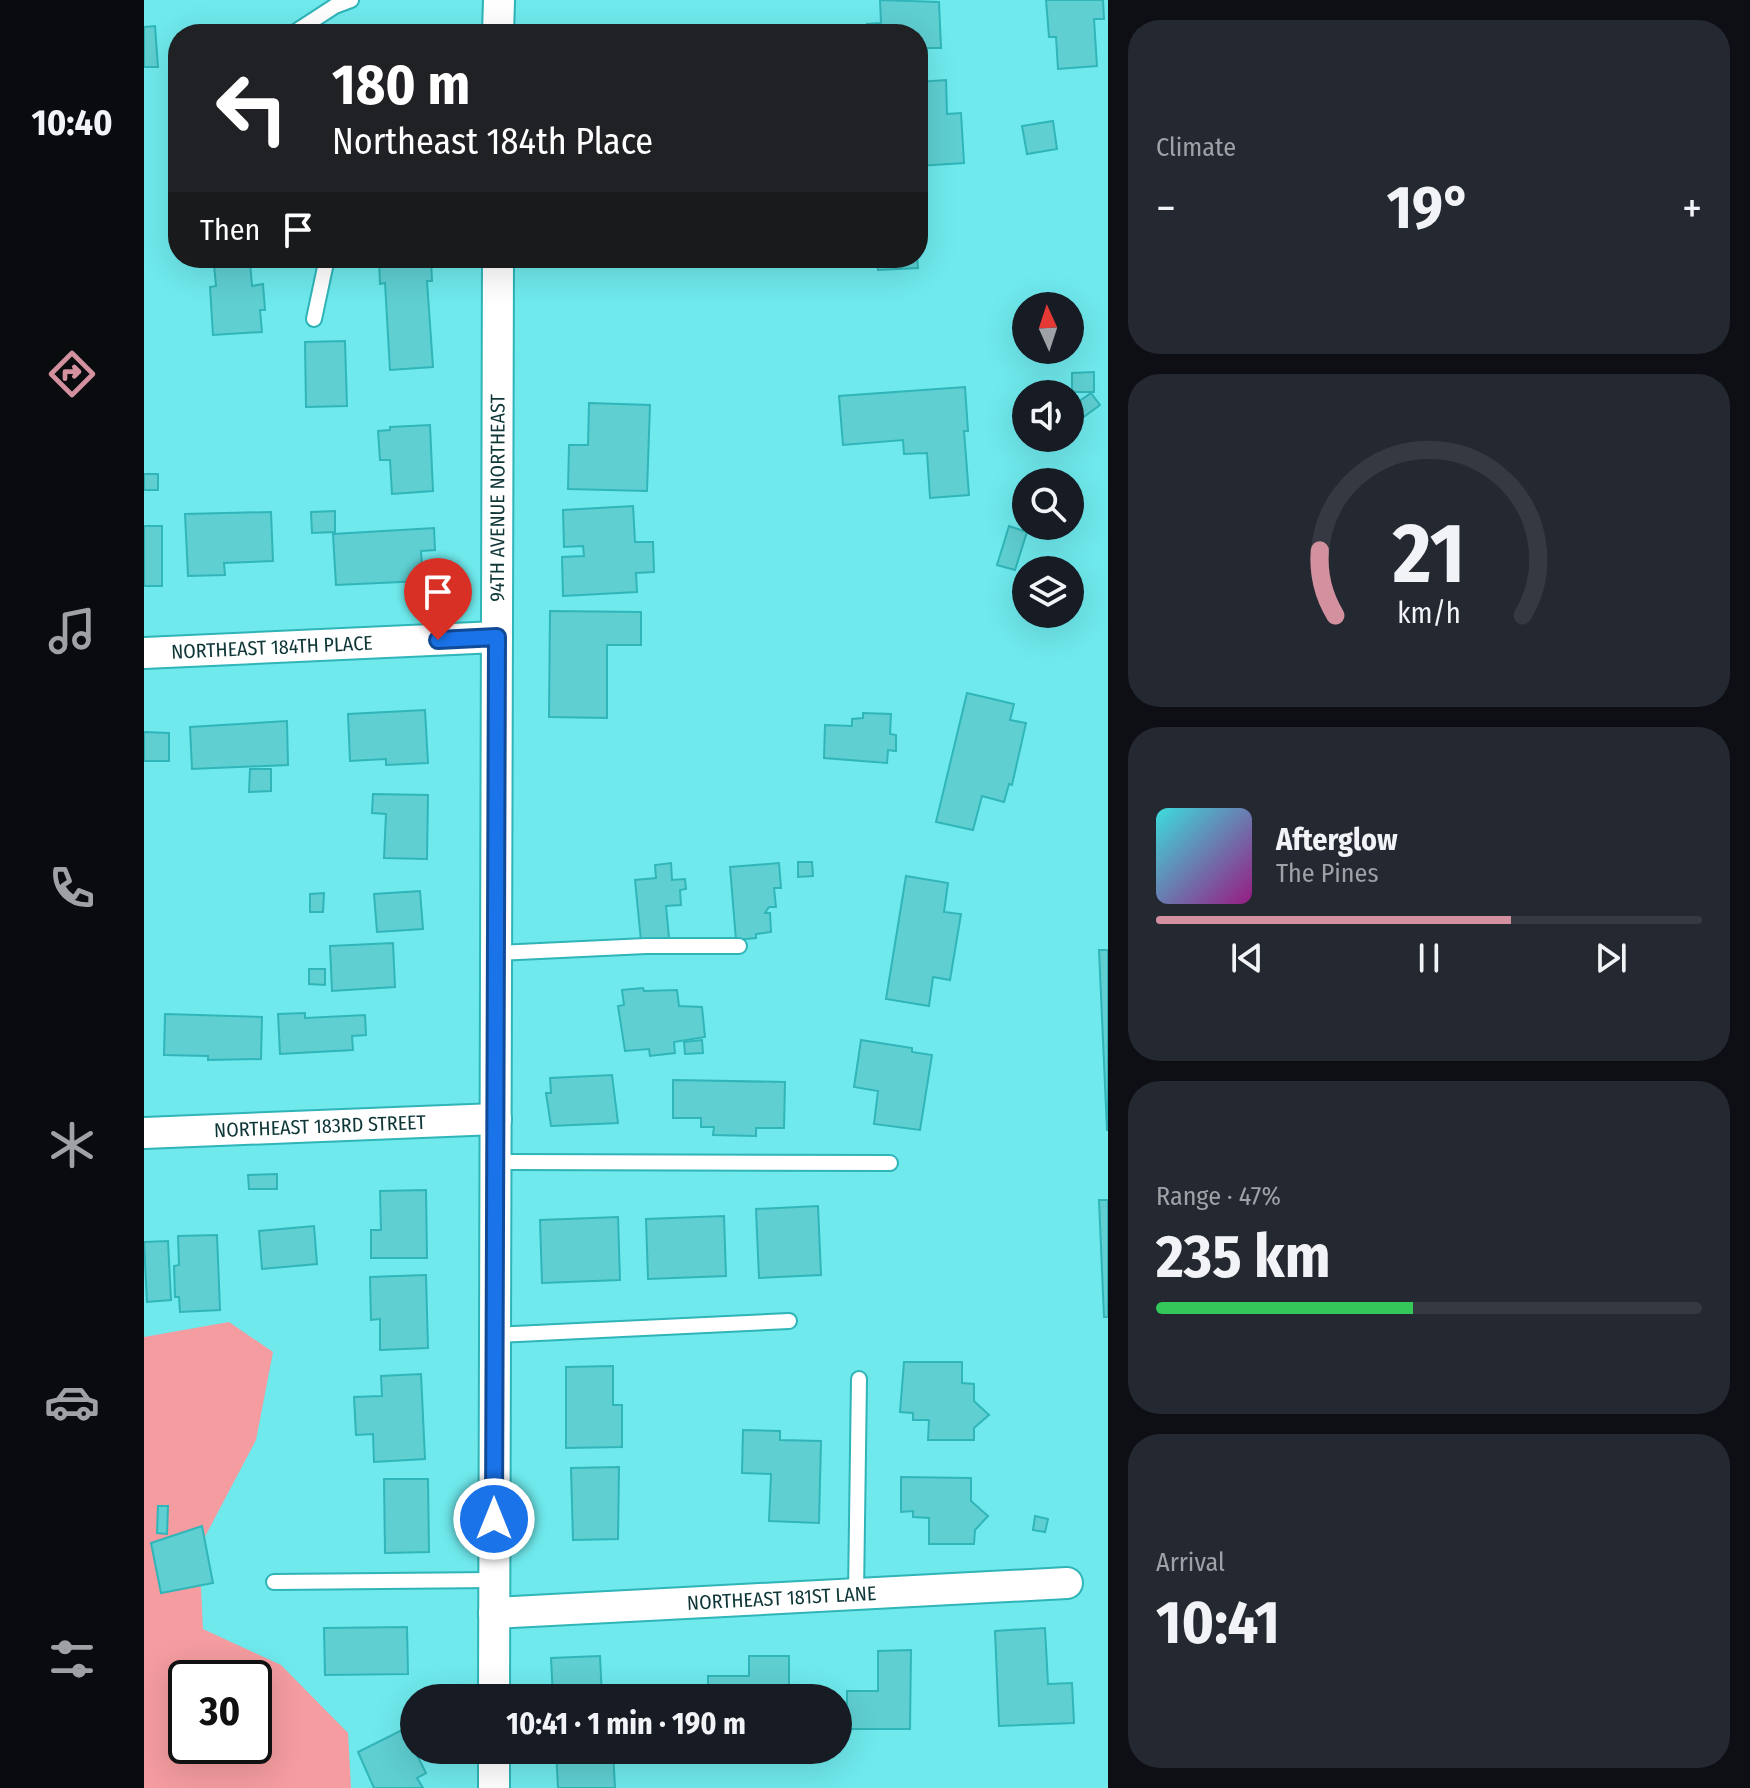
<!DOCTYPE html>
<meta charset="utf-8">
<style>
:root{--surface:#171b24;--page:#242831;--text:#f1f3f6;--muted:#9ea1a6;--line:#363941;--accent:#d391a0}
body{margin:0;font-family:"Fira Sans Condensed",sans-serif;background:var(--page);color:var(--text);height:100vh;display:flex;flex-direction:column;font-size:30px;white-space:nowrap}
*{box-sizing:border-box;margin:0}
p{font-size:26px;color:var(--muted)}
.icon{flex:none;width:44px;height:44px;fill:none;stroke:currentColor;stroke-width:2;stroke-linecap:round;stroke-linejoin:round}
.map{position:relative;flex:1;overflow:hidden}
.drawer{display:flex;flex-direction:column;gap:20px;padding:20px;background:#0d0f14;width:642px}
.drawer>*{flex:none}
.banner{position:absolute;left:24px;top:24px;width:760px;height:244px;border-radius:32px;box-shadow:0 8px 32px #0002;background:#202124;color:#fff;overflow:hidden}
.needle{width:52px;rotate:357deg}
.buttons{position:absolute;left:868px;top:292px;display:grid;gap:16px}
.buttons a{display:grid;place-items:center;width:72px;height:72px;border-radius:50%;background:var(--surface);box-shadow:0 8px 32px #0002;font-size:40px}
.speed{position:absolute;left:24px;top:1660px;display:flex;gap:16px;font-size:40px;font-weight:700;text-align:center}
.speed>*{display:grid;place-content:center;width:104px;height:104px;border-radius:50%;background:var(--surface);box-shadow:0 8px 32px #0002;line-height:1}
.speed .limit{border:4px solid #111;border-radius:12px;background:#fff;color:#111}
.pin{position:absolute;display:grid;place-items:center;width:68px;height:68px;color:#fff;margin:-82px -34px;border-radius:50% 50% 50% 0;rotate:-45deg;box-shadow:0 0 8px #0007}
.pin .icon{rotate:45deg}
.me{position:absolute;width:88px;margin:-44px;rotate:0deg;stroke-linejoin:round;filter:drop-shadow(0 0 6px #0008)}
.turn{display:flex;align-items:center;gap:28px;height:168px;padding:0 32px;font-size:36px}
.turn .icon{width:104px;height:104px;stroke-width:2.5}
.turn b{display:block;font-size:56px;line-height:68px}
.then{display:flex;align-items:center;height:76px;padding:0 32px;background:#0003;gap:16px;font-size:30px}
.big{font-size:60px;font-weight:700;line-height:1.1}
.drawer .widget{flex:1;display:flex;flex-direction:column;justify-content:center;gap:12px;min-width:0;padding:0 28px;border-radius:32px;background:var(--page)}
.drawer .dial{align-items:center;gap:0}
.dial svg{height:208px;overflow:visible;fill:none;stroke:var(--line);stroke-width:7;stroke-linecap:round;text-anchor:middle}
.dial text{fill:var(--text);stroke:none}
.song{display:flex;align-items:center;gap:24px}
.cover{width:96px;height:96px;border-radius:12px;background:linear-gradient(135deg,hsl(180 70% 55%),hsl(310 70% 35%))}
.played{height:8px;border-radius:4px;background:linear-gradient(90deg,var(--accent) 65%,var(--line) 65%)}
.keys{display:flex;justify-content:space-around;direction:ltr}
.heat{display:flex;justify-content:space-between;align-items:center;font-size:44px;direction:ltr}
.charge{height:12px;border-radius:6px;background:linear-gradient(90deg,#34c759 47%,var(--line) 0)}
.trip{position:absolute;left:256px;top:1684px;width:452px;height:80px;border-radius:40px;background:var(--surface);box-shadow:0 8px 32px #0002;font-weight:700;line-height:80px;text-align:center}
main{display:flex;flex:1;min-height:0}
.tabs{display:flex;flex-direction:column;width:144px;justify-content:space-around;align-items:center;background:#090b0e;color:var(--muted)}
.tabs .icon{width:56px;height:56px}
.tabs .active{color:var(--accent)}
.tabs b{font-size:36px;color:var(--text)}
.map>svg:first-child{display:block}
.green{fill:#f49c9f;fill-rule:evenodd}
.building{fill:#5fcfd2;stroke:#30b5b8;stroke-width:2}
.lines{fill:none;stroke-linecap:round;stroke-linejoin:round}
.service-casing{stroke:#2fb4b8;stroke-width:18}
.minor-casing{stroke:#2fb4b8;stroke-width:34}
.service{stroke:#fff;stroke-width:14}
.minor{stroke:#fff;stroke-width:30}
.route-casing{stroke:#114b97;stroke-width:20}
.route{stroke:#1a73e8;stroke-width:14}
.labels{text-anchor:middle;stroke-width:6;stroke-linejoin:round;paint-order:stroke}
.street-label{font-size:20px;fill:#0e3637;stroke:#d3fefe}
</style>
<main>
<nav class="tabs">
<b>10:40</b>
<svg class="icon active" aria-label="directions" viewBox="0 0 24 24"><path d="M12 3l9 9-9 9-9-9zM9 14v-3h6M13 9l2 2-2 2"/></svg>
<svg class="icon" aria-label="music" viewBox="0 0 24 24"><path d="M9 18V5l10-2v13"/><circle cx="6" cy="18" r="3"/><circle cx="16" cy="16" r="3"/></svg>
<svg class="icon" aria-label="phone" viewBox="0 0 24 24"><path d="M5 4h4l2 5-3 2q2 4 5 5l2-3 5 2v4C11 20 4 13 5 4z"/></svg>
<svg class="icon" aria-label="climate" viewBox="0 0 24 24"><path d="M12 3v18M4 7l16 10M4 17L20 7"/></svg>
<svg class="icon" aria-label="car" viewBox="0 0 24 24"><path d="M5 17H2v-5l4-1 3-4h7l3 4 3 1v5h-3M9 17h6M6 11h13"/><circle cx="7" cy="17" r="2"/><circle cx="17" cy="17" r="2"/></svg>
<svg class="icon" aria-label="filters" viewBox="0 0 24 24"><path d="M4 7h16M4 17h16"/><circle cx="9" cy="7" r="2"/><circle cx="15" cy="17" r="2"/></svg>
</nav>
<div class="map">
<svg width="964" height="1788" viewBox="0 0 964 1788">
<rect width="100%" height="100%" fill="#6fe9ec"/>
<path class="green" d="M85 1322 129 1352 112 1440 55 1548 59 1629 137 1665 204 1733 207 1788H0V1337ZM42 1678H110V1746H42Z"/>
<g class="building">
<path d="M736 0 795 2 797 48H783V54L774 55V34H724L723 24 737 23Z"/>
<path d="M902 0H959L960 19H950L953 66 914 69 912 37H905Z"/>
<path d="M11 26 14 67H0V27Z"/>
<path d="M802 80 803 114 817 113 820 163 774 166V82Z"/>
<path d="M909 121 913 149 883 154 878 126Z"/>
<path d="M235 258H287L288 281H283L289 367 246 370 241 283 236 284Z"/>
<path d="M733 258H773L774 268 734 270Z"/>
<path d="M106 262 108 286 119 284 121 310H116L118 332 69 335 66 287 72 286 70 265Z"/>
<path d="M201 341 203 406 162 407 161 342Z"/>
<path d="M950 372V392H928V373Z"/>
<path d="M821 387 824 431H820L825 495 786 498 783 453 760 454 759 440 699 445 695 396Z"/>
<path d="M947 393 956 405 937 419 930 405Z"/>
<path d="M445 403 506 405 503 491 424 489 425 445H444Z"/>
<path d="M286 425 289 491 248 494 246 460H236L234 431 246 430V427Z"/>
<rect x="0" y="474" width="14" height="16"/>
<path d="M489 506 491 542H509L510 572 492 573 493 592 419 596 418 557 440 556 439 546 420 547 419 510Z"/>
<path d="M191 511V532L168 533 167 512Z"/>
<path d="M127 512 129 561 80 563 81 575 44 576 41 514Z"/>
<rect x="0" y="526" width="18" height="60"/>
<path d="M865 526 883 532 871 570 853 565Z"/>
<path d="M290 528 291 550 277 551 279 581 192 585 189 534Z"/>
<path d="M406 611 497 612V645H463V718L405 717Z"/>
<path d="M823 693 870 704 866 720 882 723 868 785 865 784 860 802 838 796 829 830 792 822Z"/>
<path d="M281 710 284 763 242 765V759L206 761 204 714Z"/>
<path d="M719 713 747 714 746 734 752 735V751L744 750 743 763 680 758 681 725 708 726V719L719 718Z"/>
<path d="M143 721 144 765 48 769 46 727Z"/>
<path d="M0 732 25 733V761H0Z"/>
<path d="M106 769H127V791L105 792Z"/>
<path d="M229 794 284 795 283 859 240 858 242 814 228 813Z"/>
<path d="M654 862H668L669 876 654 877Z"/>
<path d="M527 863 528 880 541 879 542 889 536 890 537 905 522 906 525 938 497 941 491 880 512 878 511 865Z"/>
<path d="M635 863 637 888H630L632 907H625L621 913H626L627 932 612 934V938L592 940 586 867Z"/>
<path d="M762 876 804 883 800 912 817 914 806 980 789 977 785 1006 742 999Z"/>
<path d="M276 891 279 929 233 932 230 894Z"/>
<path d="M180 893 179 912H166V894Z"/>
<path d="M249 943 251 987 188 991 186 946Z"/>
<path d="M955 950H964V1130H963Z"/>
<path d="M165 969H181V985L165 984Z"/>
<path d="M499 988 500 991 533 990 535 1006 558 1007 561 1037 530 1042 531 1053 506 1056 505 1049 481 1051 474 1006 480 1005 478 990Z"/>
<path d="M161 1013V1018L221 1015 222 1035 208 1036 209 1050 136 1054 134 1014Z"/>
<path d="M21 1014 118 1017 117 1059 64 1060V1056L20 1055Z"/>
<path d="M558 1040 559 1053 541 1054 540 1042Z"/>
<path d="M717 1040 768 1048V1052L788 1055 776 1130 730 1124 734 1091 710 1087Z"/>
<path d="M468 1075 474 1123 407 1126 402 1093H407L406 1078Z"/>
<path d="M529 1080 641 1082 640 1128H612V1136L569 1135 570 1127H557V1118H529Z"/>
<path d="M133 1174V1189H105L104 1175Z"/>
<path d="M282 1190 283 1258H227V1230H237L236 1191Z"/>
<path d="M955 1200H964V1317H960Z"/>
<path d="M674 1206 677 1275 615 1278 612 1209Z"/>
<path d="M580 1216 582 1276 504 1279 502 1219Z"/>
<path d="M474 1217 476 1280 398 1283 396 1220Z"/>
<path d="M170 1226 173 1264 118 1269 115 1231Z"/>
<path d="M73 1235 76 1310 36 1312 35 1297H31L30 1266 35 1265 34 1236Z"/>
<path d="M24 1241 27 1300 3 1302 0 1242Z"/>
<path d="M282 1275 284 1348 236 1350V1319L227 1320 226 1277Z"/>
<path d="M760 1362H818V1383L830 1384V1401L845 1415 830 1428V1440H784L785 1420H769V1413L756 1412Z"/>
<path d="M469 1366V1405H478V1447L422 1448V1367Z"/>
<path d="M277 1374 281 1459 230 1462 229 1434 212 1435 210 1397 238 1396 237 1376Z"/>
<path d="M599 1430 636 1431V1440L677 1441 675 1523 625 1521 627 1474 598 1473Z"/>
<path d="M475 1467 474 1539 429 1540 427 1468Z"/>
<path d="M757 1477 827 1478V1501L844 1516 831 1530 830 1544H785V1518L769 1517V1511L757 1512Z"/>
<path d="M240 1479H284L285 1552 241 1553Z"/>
<path d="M14 1506H24L23 1534 13 1533Z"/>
<path d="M891 1516 904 1519 901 1532 889 1530Z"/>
<path d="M58 1526 69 1583 17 1593 7 1543Z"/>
<path d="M263 1627 264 1674 181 1675 180 1628Z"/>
<path d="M901 1628 904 1684 928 1683 930 1723 855 1726 851 1631Z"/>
<path d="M767 1650 766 1729H703V1691H734V1651Z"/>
<path d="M456 1656 458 1698H409L407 1658Z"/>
<path d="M605 1656H645V1698H564V1676H605Z"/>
<path d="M260 1729 282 1773 273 1778 279 1788H230L214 1752Z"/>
<path d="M412 1750H469L471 1788H414Z"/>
</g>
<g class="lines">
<g class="service-casing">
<g id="service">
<path d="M148 34 191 6 207 0"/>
<path d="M170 319 183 258"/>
<path d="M352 953 502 946H595"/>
<path d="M351 1162 746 1163"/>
<path d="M351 1335 645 1321"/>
<path d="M130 1582 350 1580"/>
<path d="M712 1594 715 1379"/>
</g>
</g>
<g class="minor-casing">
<g id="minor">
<path d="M354 34 355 0"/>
<path id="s1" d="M0 653 353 637"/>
<path id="s2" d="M0 1133 352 1119"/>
<path id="s3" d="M350 1613 923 1583"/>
<path id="s4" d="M350 1698 354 258"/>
<path d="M350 1788V1750"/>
</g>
</g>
<use href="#service" class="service"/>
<use href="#minor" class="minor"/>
</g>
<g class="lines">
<g class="route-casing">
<path id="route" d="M294 640 353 637 350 1519"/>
</g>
<use href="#route" class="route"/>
</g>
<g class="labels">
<g class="street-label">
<text dy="7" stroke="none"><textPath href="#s4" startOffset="1200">94TH AVENUE NORTHEAST</textPath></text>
<text dy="7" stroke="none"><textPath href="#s1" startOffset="128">NORTHEAST 184TH PLACE</textPath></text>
<text dy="7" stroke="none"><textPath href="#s2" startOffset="176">NORTHEAST 183RD STREET</textPath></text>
<text dy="7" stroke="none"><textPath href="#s3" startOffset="288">NORTHEAST 181ST LANE</textPath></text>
</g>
</g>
</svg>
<div class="buttons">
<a><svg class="needle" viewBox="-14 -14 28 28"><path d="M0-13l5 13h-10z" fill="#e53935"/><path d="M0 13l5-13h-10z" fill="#9ea1a6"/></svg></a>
<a><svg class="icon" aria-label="sound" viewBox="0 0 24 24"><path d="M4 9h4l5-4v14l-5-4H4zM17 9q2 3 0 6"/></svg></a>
<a><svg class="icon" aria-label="search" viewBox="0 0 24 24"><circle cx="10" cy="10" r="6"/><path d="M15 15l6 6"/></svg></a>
<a><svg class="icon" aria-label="layers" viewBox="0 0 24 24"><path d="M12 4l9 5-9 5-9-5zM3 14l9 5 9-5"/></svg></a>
</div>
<div class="speed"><div class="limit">30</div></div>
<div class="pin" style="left:294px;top:640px;background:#d93025"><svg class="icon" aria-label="arrive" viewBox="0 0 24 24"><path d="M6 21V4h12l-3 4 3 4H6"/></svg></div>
<svg class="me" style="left:350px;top:1519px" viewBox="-20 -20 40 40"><circle r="17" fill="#1a73e8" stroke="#fff" stroke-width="3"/><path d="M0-11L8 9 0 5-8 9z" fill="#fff"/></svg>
<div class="trip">10:41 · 1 min · 190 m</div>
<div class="banner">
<div class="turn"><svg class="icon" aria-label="left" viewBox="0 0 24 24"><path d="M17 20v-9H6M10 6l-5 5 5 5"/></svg><div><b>180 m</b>Northeast 184th Place</div></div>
<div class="then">Then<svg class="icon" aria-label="arrive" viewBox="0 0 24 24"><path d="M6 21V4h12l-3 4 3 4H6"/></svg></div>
</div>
</div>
<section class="drawer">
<div class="widget"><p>Climate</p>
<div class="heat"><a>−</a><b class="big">19°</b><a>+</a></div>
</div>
<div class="widget dial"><svg viewBox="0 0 100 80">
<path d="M14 69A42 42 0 1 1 86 69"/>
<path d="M14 69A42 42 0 0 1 8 44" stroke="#d391a0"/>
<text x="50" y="56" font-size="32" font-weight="700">21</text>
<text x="50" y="72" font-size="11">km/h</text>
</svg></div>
<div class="widget">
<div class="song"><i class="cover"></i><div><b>Afterglow</b><p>The Pines</p></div></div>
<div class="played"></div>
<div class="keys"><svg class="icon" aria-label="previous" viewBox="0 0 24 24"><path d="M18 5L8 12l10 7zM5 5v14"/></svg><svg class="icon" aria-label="pause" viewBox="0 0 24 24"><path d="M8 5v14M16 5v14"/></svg><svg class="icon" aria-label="next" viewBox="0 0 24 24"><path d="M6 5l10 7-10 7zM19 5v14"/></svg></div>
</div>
<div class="widget"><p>Range · 47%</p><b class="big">235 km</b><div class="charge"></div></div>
<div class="widget"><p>Arrival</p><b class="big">10:41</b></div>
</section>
</main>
